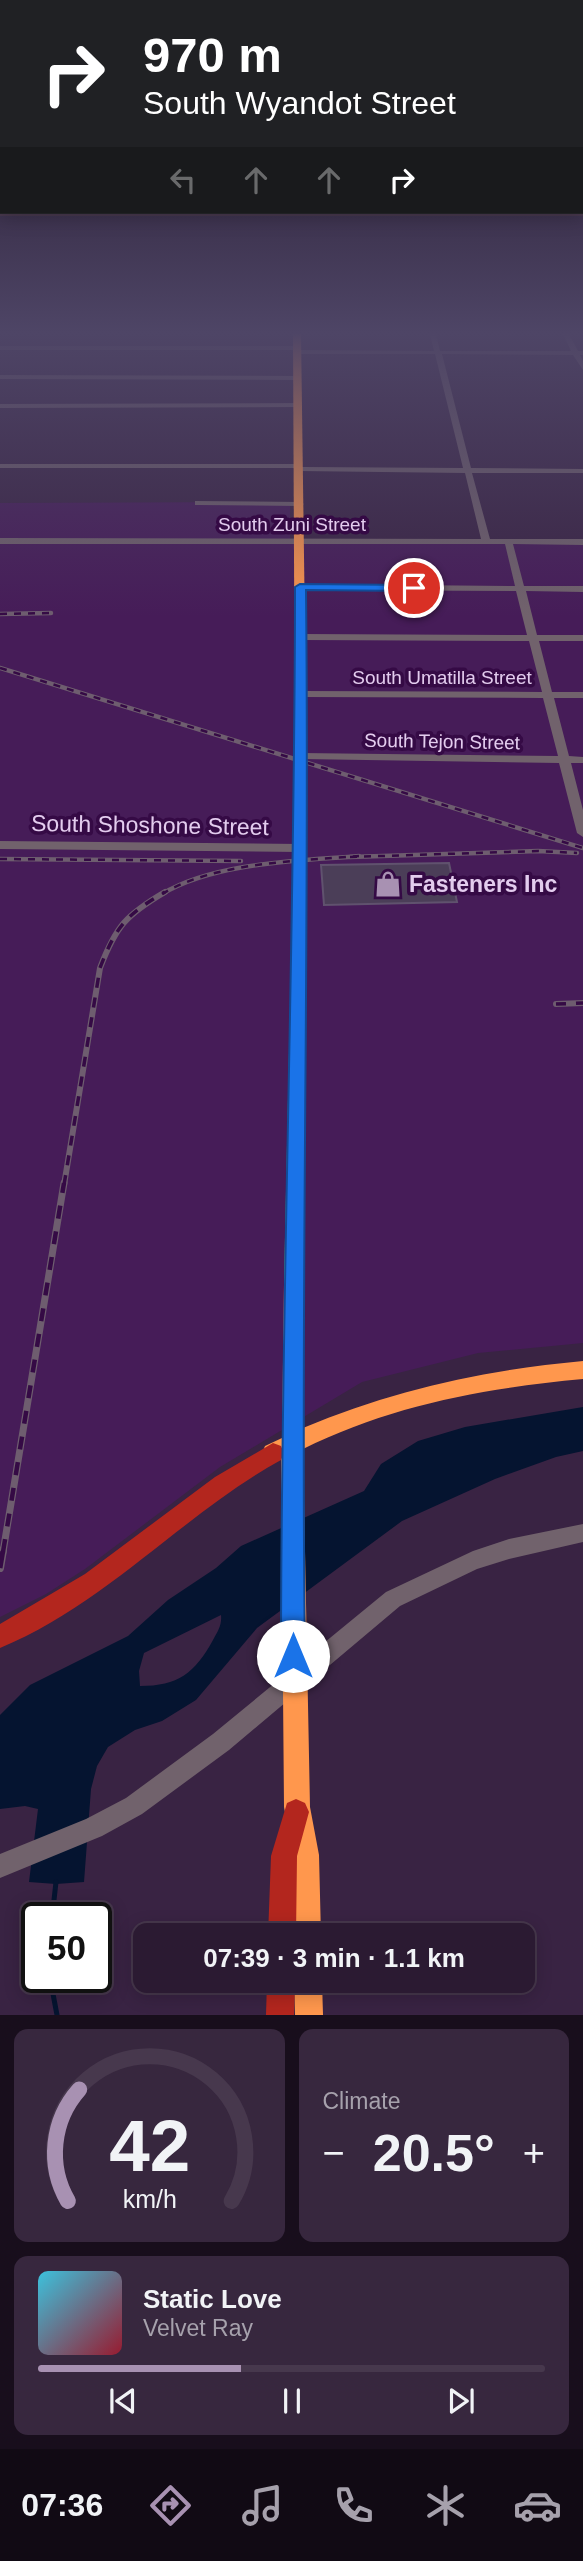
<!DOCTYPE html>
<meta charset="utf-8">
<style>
:root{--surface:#2b1a32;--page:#37273e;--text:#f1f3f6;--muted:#a6a1ac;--line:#47384d;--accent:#a891b2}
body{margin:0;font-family:Arial,sans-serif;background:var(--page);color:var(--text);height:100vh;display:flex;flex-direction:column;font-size:26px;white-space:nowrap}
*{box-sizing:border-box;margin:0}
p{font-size:23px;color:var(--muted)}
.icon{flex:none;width:38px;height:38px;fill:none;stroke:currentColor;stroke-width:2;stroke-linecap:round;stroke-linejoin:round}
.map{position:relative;height:2015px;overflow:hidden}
.panel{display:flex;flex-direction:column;gap:14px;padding:14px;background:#180e1c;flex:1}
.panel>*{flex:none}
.guide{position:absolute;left:0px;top:0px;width:584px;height:214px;box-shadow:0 4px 18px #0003,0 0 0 2px var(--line);background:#202124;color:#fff;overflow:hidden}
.speed{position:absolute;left:21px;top:1902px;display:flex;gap:14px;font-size:35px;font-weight:700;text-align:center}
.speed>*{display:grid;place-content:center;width:91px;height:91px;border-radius:50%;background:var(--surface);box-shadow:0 4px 18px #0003,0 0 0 2px var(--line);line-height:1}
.speed .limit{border:4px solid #111;border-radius:10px;background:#fff;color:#111}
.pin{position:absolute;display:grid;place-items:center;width:60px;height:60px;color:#fff;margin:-30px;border:4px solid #fff;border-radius:50%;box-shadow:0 2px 7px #0007}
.me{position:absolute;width:77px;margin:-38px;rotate:0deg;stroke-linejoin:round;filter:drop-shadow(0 0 5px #0008)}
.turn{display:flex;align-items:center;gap:24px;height:147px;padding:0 28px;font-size:32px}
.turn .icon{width:91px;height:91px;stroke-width:2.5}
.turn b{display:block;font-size:49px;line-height:60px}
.lanes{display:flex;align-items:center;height:66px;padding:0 28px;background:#0003;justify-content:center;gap:35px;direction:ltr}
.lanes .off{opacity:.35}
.big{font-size:52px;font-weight:700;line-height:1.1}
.panel .widget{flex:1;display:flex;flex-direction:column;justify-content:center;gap:10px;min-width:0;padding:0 24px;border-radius:14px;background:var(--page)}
.panel .dial{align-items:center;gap:0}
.dial svg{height:182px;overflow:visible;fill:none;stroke:var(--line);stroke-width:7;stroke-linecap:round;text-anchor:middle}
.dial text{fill:var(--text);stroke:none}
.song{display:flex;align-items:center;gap:21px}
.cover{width:84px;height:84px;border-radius:10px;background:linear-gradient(135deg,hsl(190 70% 55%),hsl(350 70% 35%))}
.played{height:7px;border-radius:4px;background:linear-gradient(90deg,var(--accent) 40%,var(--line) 40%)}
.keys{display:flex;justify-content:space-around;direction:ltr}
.heat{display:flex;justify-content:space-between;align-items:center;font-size:38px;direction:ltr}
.panel .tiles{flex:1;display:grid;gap:14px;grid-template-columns:1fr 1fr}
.widget:last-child{grid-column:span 2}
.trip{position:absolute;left:133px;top:1923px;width:402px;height:70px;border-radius:14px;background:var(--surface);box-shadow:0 4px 18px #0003,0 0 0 2px var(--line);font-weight:700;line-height:70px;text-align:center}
.menu{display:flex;height:112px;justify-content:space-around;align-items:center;background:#110a14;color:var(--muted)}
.menu .icon{width:49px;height:49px}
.menu .selected{color:var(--accent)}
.menu b{font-size:32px;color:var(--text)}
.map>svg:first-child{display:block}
.built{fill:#461c58}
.water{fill:#051430;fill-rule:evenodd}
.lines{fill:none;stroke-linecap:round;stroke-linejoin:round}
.stream{stroke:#051430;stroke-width:5}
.building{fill:#4b3e58;stroke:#60526e;stroke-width:2}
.street{fill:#71626c;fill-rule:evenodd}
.fast{fill:#63d668;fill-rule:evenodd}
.slow{fill:#ff974d;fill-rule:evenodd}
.jam{fill:#b3261e;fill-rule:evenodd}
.rail-far3-casing{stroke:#6e5d6f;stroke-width:4.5}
.rail-far2-casing{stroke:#6e5d6f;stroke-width:6}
.rail-far1-casing{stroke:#6e5d6f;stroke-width:7}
.rail-casing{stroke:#6e5d6f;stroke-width:8}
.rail-far3{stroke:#350a45;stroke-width:2.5;stroke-dasharray:7;stroke-linecap:butt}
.rail-far2{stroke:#350a45;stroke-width:3.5;stroke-dasharray:10;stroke-linecap:butt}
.rail-far1{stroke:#350a45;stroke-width:4.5;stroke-dasharray:13;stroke-linecap:butt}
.rail{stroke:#350a45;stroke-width:5;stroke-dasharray:17;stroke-linecap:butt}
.route{fill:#1a73e8;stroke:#114b97;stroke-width:2}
.labels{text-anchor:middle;stroke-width:7;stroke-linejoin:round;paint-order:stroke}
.far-street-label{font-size:19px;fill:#e3ccee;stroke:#350a45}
.street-label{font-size:23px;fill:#e3ccee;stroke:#350a45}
.poi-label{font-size:23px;font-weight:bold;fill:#e3ccee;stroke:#350a45;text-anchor:start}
</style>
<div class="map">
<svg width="583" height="2015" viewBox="0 0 583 2015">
<rect width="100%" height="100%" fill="#392343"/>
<path class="built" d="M290 502V539L583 540V1343L478 1353 362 1382 220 1467 85 1569 46 1594 0 1617V503Z"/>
<path class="water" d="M583 1407V1451L556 1457 495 1479 402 1521 257 1628 196 1700 162 1721 135 1730 108 1747 97 1766 91 1789 84 1882 56 1884 29 1882 38 1809 25 1806 0 1809V1715L30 1685 128 1636 168 1600 216 1568 241 1546 364 1491 381 1464 418 1441 465 1427ZM221 1615C222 1625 218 1631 213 1640 195 1673 178 1686 140 1686L139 1671 144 1653Z"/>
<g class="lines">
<g class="stream">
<path d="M52 1918 56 1882"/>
<path d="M50 1978 57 2015"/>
</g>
</g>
<path class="building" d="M449 863 457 902 324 905 321 865Z"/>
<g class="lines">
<g class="street">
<path d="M430 334H436L440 351H571L563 334H569L578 351H583V355H580L583 361V370L573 355 442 354 471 468 583 469V473H472L490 539H583V545L513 544 524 586H583V592L526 591 537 635H583V641H539L552 692H583V698H554L569 756 583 757V763H571L583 810V837L577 833 559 763 301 759 295 756 301 753 558 756 543 698 301 697 296 694 301 691 542 692 529 641 301 640 296 637 301 634 527 635 516 591 301 590 296 587 301 584 515 586 505 544H0V538L481 539 465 473 299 471 296 468H0V464H299L302 467 463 468 435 354H297L294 352 297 350 434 351Z"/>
<path d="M0 346H297L300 348 297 350H0Z"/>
<path d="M0 375 298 376 301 378 298 380 0 379Z"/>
<path d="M301 403 298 407 0 408V404Z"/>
<path d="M195 501 300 502 304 504 300 506 198 505H195Z"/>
<path d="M0 841 300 844 306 848 300 852 0 849Z"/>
<path d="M583 1524V1542L509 1559 477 1569 400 1606 229 1750 142 1814 102 1836 0 1878V1854L86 1819 126 1798 213 1734 386 1592 473 1551 509 1539Z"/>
</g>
<path class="fast" d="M301 773 307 777 304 1284 301 1289 294 1292 287 1289 284 1284 295 777Z"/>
<g class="slow">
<path d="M293 334H301L307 777 301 781 295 777Z"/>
<path d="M294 1276 301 1279 304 1284 303 1428C394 1390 485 1370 583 1361V1379C486 1388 391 1405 303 1449L310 1807 319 1855 321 1936H293V1855L284 1807 281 1459 273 1463 265 1460 262 1453 265 1446 282 1438 284 1284 287 1279Z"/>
<path d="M294 1981H322L323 2015H295Z"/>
</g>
<g class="jam">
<path d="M273 1443 281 1446 284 1453 281 1460C182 1515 106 1604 0 1648V1624L85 1574 215 1477Z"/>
<path d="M296 1799 305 1803 309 1812 297 1856 296 1936H268L271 1856 287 1803Z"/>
<path d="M267 1981H295L294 2015H266Z"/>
</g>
<g class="rail-far3-casing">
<g id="rail-far3">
<path d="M0 614 51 613"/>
<path d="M0 668 583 848"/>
<path d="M350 857 538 851 577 853"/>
<path d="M0 859 241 861"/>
<path d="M162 894C215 862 299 861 359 856"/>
</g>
</g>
<g class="rail-far2-casing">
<g id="rail-far2">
<path d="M556 1004 583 1003"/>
<path d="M64 1185 100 968C116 926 126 915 165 892"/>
</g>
</g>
<g class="rail-far1-casing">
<path id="rail-far1" d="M3 1552 64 1183"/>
</g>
<g class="rail-casing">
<path id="rail" d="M0 1568 3 1550"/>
</g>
<use href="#rail-far3" class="rail-far3"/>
<use href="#rail-far2" class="rail-far2"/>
<use href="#rail-far1" class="rail-far1"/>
<use href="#rail" class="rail"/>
</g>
<linearGradient id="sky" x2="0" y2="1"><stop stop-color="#1f1325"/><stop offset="0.54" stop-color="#4e4566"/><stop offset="1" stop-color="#4e4566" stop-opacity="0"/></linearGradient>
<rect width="583" height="617" fill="url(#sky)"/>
<path class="route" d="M300 584 414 585 419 588 414 591 306 590C310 945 300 1301 305 1656L302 1664 293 1668 285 1664 281 1656C281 1299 295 943 295 587Z"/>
<defs>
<g id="shop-bare" transform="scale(2.1)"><path d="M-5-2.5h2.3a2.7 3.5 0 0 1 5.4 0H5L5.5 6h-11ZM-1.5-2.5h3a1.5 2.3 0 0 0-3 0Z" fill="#a891b2" stroke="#350a45" stroke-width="2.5" paint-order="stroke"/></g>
</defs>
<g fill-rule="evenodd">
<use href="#shop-bare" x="388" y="884"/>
</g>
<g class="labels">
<g class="far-street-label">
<text x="292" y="531">South Zuni Street</text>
<text x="442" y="684">South Umatilla Street</text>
<text transform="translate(442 741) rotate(1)" y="7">South Tejon Street</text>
</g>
<g class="street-label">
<text transform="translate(150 825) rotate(1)" y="8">South Shoshone Street</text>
</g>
<g class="poi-label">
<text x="409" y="892">Fasteners Inc</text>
</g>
</g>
</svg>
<div class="speed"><div class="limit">50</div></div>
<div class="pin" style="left:414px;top:588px;background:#d93025"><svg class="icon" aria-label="arrive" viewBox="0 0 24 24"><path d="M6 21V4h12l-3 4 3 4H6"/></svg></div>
<svg class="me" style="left:293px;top:1656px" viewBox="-20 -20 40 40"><circle r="19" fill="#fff"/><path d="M0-13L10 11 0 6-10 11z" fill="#1a73e8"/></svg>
<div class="trip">07:39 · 3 min · 1.1 km</div>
<div class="guide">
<div class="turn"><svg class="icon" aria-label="right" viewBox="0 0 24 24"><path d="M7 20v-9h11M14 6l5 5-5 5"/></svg><div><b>970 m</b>South Wyandot Street</div></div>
<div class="lanes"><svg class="icon off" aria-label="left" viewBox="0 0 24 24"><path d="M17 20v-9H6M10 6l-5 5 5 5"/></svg><svg class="icon off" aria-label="ahead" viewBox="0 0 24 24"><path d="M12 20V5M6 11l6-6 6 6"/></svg><svg class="icon off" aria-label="ahead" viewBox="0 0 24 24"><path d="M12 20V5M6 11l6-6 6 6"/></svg><svg class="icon" aria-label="right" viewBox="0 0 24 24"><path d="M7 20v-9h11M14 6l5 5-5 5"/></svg></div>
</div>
</div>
<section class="panel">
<div class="tiles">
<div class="widget dial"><svg viewBox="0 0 100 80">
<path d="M14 69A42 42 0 1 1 86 69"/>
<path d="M14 69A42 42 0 0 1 19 20" stroke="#a891b2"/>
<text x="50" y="56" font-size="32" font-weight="700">42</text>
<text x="50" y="72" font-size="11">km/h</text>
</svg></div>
<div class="widget"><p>Climate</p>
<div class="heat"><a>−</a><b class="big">20.5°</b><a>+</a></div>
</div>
<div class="widget">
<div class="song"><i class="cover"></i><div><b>Static Love</b><p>Velvet Ray</p></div></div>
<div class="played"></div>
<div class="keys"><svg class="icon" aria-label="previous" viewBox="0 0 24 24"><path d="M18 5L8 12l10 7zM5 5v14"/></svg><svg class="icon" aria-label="pause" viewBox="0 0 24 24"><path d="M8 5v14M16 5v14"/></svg><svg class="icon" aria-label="next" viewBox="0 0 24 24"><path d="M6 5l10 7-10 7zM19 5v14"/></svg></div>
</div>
</div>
</section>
<nav class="menu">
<b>07:36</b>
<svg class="icon selected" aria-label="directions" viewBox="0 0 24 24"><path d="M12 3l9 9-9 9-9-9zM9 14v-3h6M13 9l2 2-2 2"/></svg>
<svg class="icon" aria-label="music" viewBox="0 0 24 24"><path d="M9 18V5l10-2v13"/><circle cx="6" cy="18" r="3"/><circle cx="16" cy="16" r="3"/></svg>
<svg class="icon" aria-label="phone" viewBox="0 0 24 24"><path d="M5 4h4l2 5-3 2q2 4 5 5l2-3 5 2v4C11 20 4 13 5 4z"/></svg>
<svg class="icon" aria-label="climate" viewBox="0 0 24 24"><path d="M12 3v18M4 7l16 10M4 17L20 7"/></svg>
<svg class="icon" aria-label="car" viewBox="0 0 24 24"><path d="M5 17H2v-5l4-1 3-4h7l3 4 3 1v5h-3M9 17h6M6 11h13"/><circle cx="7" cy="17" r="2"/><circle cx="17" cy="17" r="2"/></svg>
</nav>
